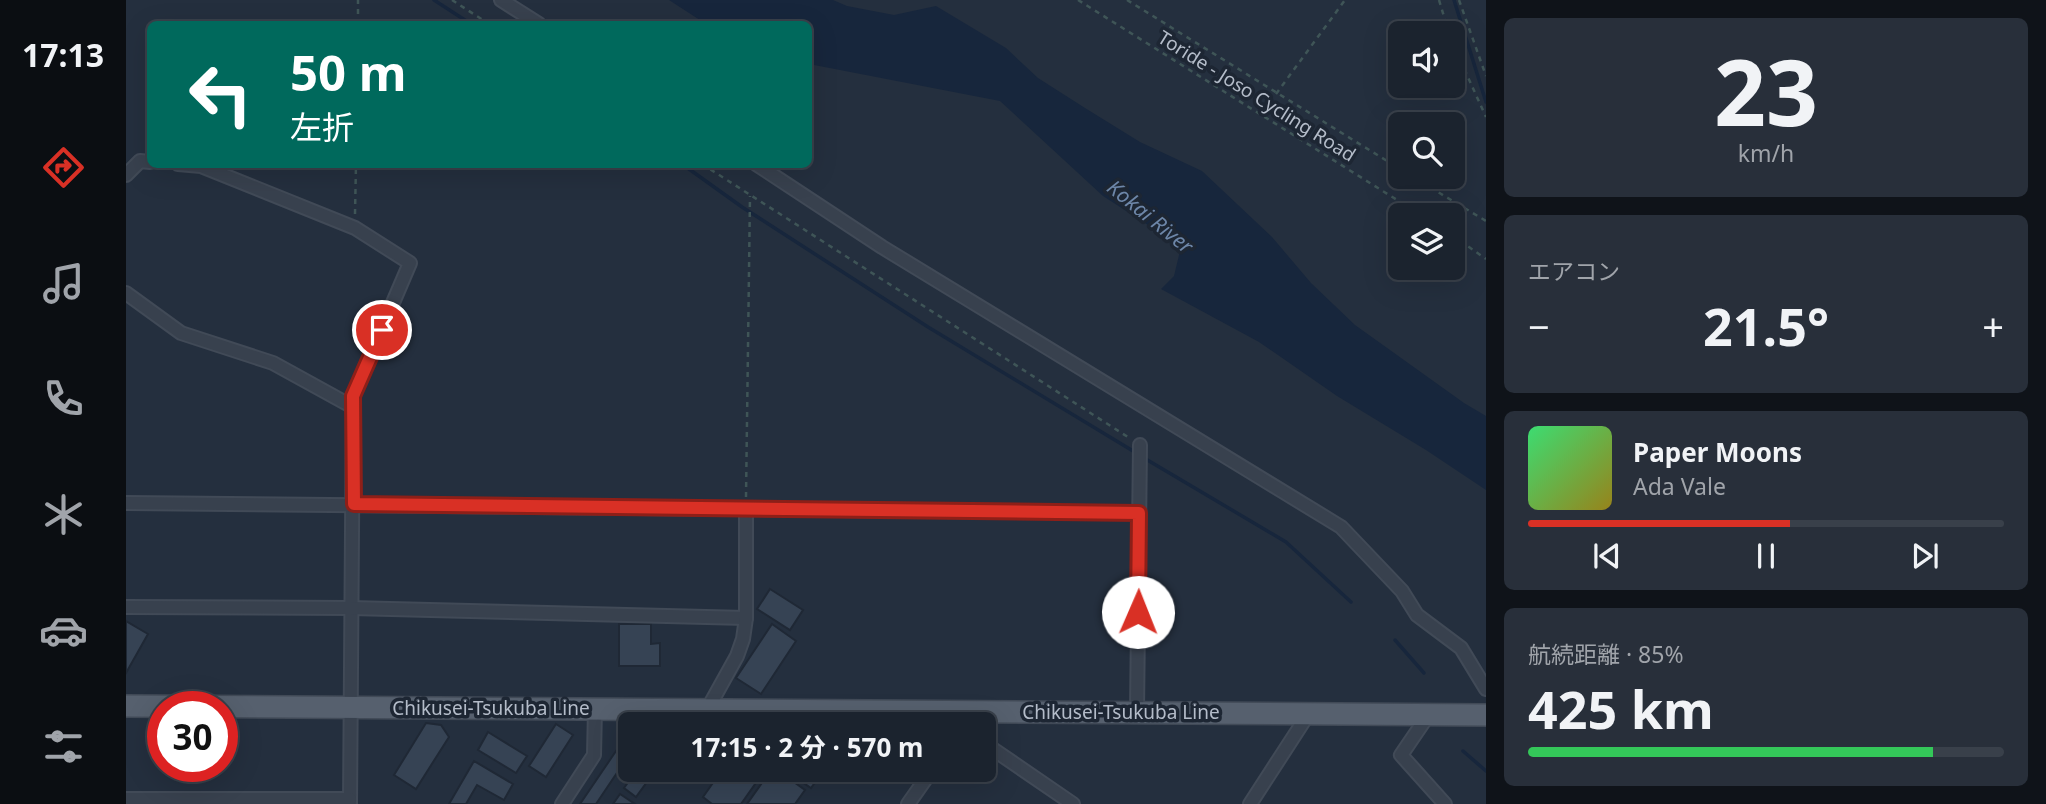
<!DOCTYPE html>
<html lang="ja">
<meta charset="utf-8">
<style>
:root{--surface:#1b232e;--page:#282f3a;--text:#f1f3f6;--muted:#a0a4aa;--line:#39404a;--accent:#d93025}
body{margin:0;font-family:"Noto Sans","Noto Sans JP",sans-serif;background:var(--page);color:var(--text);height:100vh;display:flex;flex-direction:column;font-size:26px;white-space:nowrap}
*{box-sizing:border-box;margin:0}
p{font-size:23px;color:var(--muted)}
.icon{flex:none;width:38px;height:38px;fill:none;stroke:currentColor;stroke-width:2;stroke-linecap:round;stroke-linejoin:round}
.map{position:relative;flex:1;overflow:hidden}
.panel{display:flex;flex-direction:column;gap:18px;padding:18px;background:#0f1319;width:560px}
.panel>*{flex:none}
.guide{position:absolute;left:21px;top:21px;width:665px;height:147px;border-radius:10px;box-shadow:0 7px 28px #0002,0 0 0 2px var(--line);background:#00695c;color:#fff;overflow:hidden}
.controls{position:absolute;left:1262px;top:21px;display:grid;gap:14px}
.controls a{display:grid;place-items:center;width:77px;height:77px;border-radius:10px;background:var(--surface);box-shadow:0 7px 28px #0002,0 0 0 2px var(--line);font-size:35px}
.speed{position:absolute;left:21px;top:691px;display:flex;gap:14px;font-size:35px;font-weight:700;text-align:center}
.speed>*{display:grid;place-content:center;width:91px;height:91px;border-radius:50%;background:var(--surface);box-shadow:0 7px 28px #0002,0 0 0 2px var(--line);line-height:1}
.speed .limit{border:10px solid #d22;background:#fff;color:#111}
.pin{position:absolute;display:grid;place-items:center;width:60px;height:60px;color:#fff;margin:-30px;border:4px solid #fff;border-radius:50%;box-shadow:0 2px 7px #0007}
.me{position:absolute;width:77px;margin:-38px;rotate:1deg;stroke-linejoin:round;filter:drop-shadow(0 0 5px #0008)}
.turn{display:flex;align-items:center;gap:24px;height:147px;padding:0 28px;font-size:32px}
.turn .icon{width:91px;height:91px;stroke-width:2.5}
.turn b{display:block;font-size:49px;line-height:60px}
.big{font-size:52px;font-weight:700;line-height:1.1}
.panel .tile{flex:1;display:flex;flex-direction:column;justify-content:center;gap:10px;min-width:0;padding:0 24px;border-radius:10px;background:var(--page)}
.panel .dial{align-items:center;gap:0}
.dial b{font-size:91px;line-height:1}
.song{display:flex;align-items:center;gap:21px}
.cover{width:84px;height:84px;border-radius:10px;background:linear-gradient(135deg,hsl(140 70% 55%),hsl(50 70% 35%))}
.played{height:7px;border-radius:4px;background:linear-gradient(90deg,var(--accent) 55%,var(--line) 55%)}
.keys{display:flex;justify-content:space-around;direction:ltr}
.heat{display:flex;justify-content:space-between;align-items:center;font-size:38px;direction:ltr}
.charge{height:10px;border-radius:5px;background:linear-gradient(90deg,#34c759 85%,var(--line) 0)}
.trip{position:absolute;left:492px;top:712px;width:378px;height:70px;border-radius:10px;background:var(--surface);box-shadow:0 7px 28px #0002,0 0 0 2px var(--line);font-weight:700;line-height:70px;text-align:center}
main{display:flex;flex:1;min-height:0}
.menu{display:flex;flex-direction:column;width:126px;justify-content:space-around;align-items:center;background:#0b0e12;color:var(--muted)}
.menu .icon{width:49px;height:49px}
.menu .current{color:var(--accent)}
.menu b{font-size:32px;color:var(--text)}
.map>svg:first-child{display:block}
.water{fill:#17263c}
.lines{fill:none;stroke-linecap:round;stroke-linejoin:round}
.stream{stroke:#17263c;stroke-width:3.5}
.building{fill:#364354;stroke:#1f2835;stroke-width:2}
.minor-casing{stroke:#414a57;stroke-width:16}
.primary-casing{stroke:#414a57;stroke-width:24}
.path{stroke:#3f5557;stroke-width:2.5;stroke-dasharray:5 5;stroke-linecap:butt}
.minor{stroke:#38414e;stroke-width:12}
.primary{stroke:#56606e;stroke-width:21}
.route-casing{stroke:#8d1f18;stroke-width:18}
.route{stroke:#d93025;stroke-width:12}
.labels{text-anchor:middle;stroke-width:7;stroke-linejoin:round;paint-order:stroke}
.street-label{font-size:19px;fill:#b4bcc9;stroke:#1d2633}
.water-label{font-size:21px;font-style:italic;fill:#6d86a8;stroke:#1d2633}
</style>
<main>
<nav class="menu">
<b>17:13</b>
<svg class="icon current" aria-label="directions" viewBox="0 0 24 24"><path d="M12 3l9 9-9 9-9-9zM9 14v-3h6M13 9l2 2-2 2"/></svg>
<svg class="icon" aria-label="music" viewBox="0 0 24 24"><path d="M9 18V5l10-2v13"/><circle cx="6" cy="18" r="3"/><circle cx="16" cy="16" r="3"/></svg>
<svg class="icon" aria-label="phone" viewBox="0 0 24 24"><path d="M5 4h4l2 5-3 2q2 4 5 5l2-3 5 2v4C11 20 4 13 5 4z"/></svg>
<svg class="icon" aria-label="climate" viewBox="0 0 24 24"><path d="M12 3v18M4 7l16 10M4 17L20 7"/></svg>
<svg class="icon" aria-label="car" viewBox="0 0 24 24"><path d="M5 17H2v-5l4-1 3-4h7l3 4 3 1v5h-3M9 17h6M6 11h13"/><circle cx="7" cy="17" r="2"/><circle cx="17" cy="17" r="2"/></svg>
<svg class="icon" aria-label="filters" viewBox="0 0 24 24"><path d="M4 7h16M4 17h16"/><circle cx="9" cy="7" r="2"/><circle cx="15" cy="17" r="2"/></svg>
</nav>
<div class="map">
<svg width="1360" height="804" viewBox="0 0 1360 804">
<rect width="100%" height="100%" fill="#242f3e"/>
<path class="water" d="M543 0H707L721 6 768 15 810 6 880 48 912 78 959 108 1014 142 1076 171 1146 237 1185 283 1229 325 1338 403 1360 416V490L1300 450 1211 396 1133 342 1035 289 1048 276 1054 251 1028 229 977 196 874 101 683 64 682 24H580Z"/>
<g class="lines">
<g class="stream">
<path d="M308 0 345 24"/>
<path d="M1328 0 1360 102"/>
<path d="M556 164 616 207 802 327 1012 454"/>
<path d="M1018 458 1160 542 1225 602"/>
<path d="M1269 640 1298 673"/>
<path d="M1337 751 1360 771"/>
</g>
</g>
<g class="building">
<path d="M644 589 677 610 664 630 631 609Z"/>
<path d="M0 621 22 634 0 673Z"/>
<path d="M493 624H525V644L534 643V666H493Z"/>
<path d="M646 624 670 641 635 694 610 678Z"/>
<rect x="642" y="722" width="43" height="2"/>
<path d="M300 723 315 725 323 737 290 789 268 775Z"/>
<path d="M430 724 447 735 420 777 403 766Z"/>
<path d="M362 732 401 756 390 773 352 750Z"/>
<path d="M490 751 501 758 470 804H454Z"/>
<path d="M348 761 387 784 378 800 351 785 340 804H323Z"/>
<path d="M511 770H518L526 775 510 797 498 788Z"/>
<path d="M596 770H639L615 804H586L577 797Z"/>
<path d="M645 770H651L679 790 669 804H621Z"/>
<path d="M659 770H698L685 788Z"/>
<path d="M494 794 509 804H487Z"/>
</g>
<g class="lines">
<g class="minor-casing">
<g id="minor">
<path d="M375 0 413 24"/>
<path d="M52 164 75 166 229 228 284 263 227 396 224 804"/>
<path d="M630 164 756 247 1215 527 1276 591 1291 615 1335 648 1360 689"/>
<path d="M0 175 14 161 24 162"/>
<path d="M0 293 55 333 147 363 227 407"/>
<path d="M0 503 1013 513"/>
<path d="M0 607 225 608 620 618"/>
<path d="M581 710 611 656 617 639 620 618V510"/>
<path d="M1011 712 1014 445"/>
<path d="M1303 714 1275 755 1319 804"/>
<path d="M858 743 947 804"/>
<path d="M0 799H224"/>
<path d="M436 804 468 755 469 709"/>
<path d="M782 804 806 770"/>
<path d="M1124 804 1183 713"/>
</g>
</g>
<g class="primary-casing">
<path id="primary" d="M0 706 1360 715"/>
</g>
<g class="path">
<path d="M326 0 363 24"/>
<path d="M952 0 1295 215"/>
<path d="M1001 0 1274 169"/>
<path d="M1313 0 1323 33"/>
<path d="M1333 0 1360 76"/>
<path d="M232 24V0"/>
<path d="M1326 42 1360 117"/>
<path d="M1150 94 1219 0"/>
<path d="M576 164 1005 439"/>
<path d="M1287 177 1360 221"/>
<path d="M229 214 230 164"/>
<path d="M1326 235 1360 259"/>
<path d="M620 497 624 196"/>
</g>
<use href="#minor" class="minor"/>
<use href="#primary" class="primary"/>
</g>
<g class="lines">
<g class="route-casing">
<path id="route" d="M256 330 227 396 228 504 1013 513 1012 612"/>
</g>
<use href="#route" class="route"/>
</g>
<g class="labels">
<g class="street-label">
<text transform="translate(1131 96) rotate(32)" y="7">Toride - Joso Cycling Road</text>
<text x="365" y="715">Chikusei-Tsukuba Line</text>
<text x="995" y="719">Chikusei-Tsukuba Line</text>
</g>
<g class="water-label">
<text transform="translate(1024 217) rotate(39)" y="7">Kokai River</text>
</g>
</g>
</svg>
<div class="controls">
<a><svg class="icon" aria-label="sound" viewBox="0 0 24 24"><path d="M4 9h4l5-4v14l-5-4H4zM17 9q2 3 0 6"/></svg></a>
<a><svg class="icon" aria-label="search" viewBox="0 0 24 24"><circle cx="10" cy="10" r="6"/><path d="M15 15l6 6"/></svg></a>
<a><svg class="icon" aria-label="layers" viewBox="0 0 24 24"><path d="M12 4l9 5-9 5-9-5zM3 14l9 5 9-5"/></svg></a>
</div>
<div class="speed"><div class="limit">30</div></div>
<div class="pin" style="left:256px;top:330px;background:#d93025"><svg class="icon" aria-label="arrive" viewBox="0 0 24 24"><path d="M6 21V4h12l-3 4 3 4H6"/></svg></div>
<svg class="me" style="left:1012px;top:612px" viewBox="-20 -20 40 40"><circle r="19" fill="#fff"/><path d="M0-13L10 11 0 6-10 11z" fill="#d93025"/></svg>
<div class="trip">17:15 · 2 分 · 570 m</div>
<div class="guide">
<div class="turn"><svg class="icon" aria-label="left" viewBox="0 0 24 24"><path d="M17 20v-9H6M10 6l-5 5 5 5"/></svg><div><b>50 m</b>左折</div></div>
</div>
</div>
<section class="panel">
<div class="tile dial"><b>23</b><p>km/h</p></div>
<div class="tile"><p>エアコン</p>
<div class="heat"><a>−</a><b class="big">21.5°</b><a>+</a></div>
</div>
<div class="tile">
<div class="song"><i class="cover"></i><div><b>Paper Moons</b><p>Ada Vale</p></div></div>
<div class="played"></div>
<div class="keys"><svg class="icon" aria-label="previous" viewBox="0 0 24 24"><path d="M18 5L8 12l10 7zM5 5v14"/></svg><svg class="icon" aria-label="pause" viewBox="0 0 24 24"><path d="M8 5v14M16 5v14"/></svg><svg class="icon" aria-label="next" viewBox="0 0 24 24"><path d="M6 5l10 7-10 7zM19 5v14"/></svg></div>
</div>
<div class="tile"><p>航続距離 · 85%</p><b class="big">425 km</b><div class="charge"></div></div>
</section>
</main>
